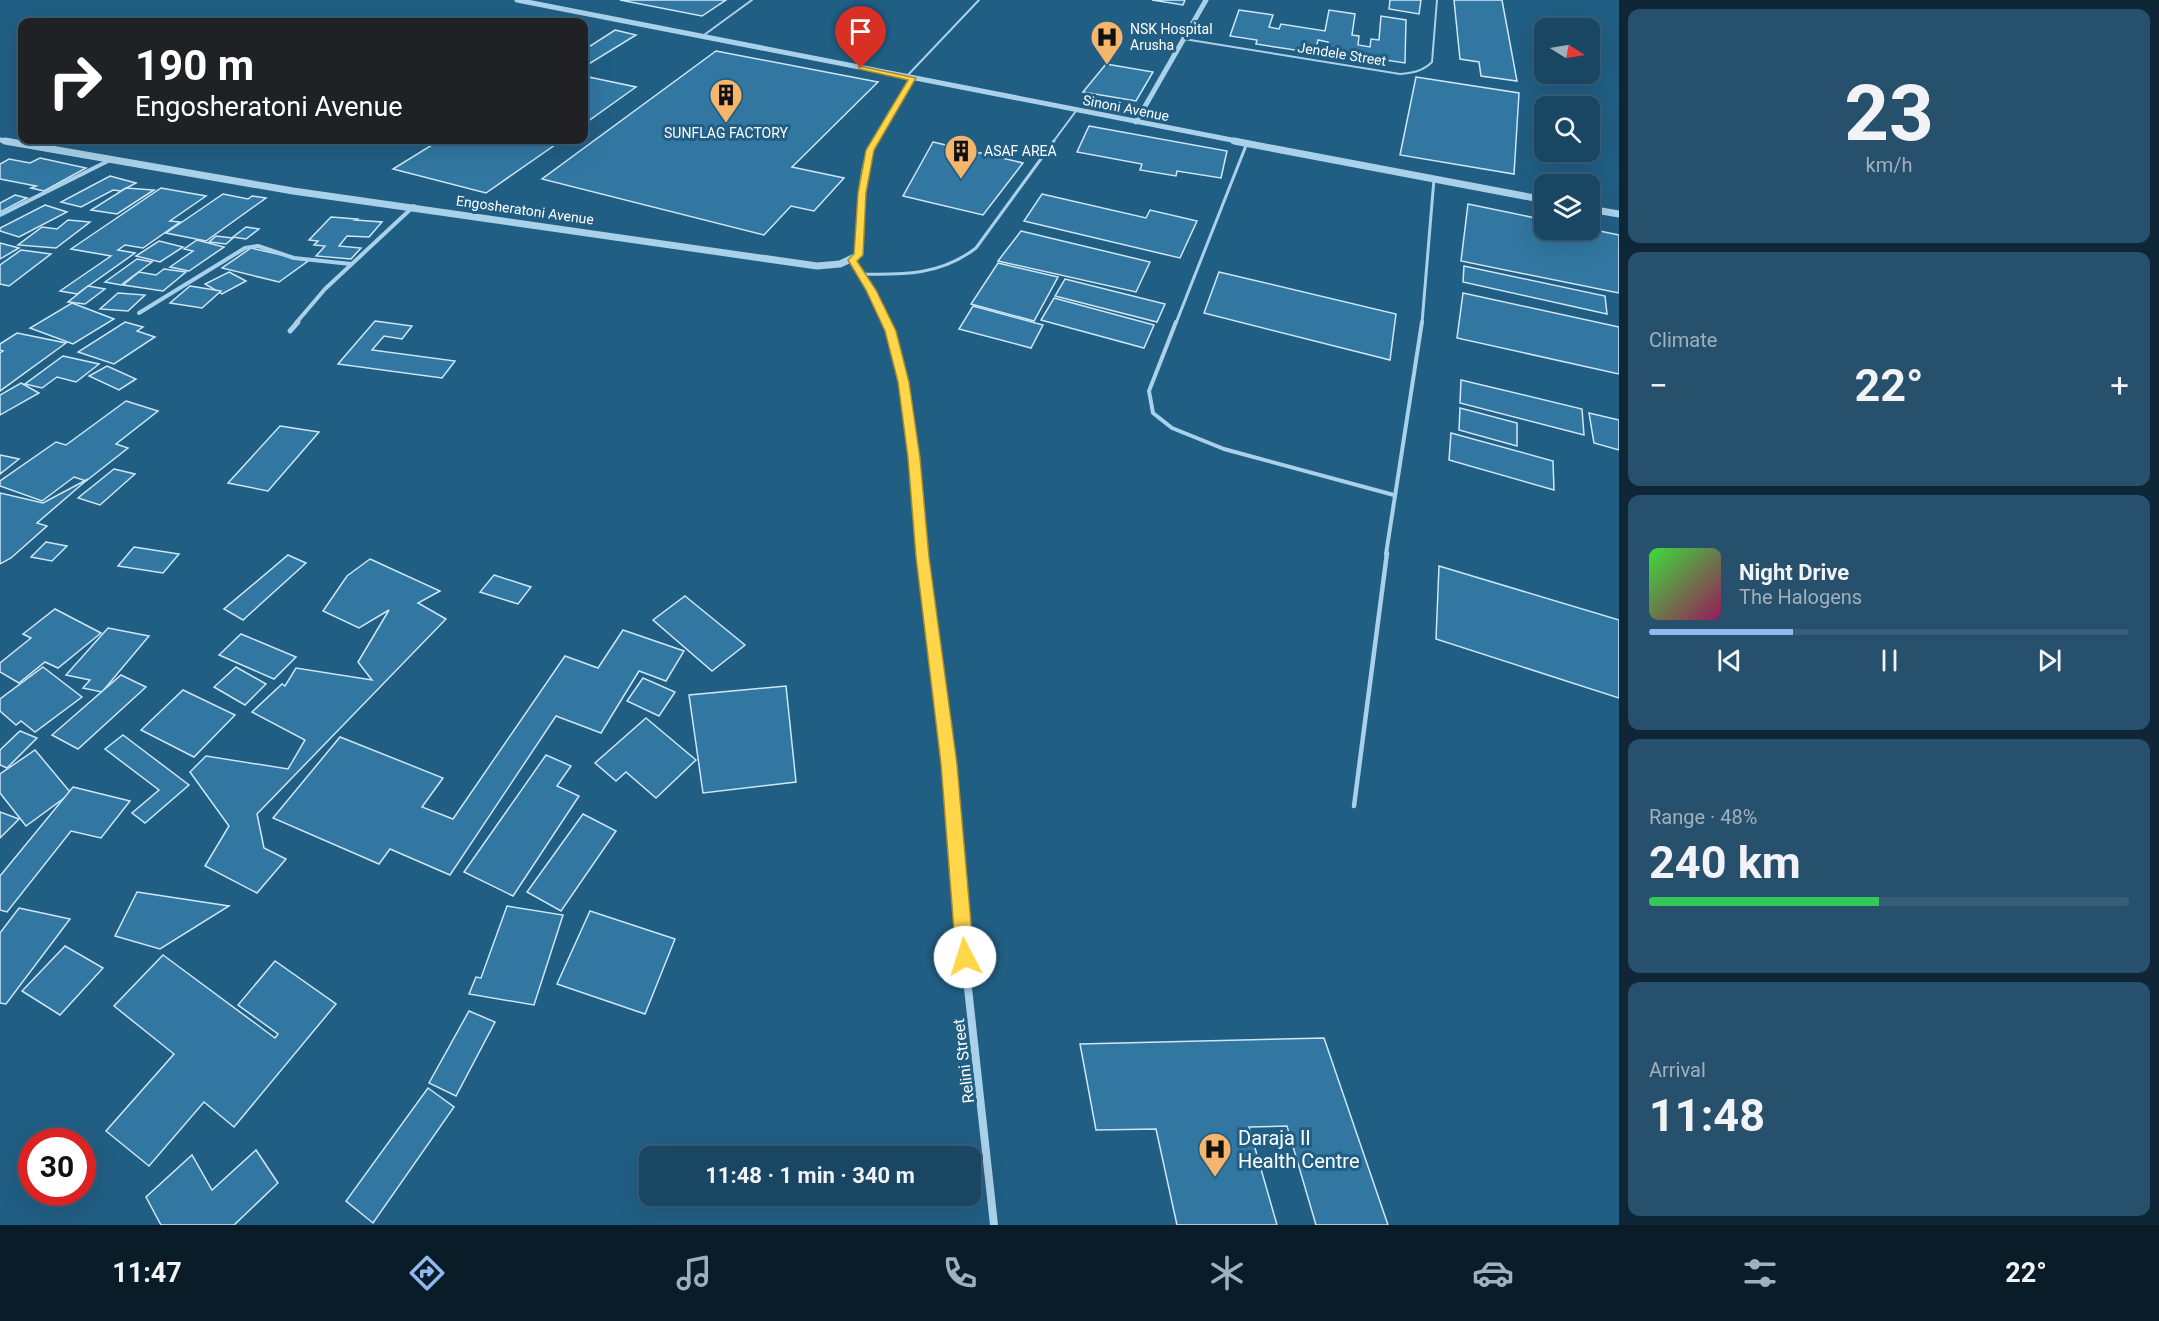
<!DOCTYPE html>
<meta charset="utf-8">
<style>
:root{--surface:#194663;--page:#26506c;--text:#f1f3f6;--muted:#9fb1be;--line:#375e78;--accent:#90b9f0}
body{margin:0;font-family:Roboto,sans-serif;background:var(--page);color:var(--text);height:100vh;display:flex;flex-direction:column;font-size:22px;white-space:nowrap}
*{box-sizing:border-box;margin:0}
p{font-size:20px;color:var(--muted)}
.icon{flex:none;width:33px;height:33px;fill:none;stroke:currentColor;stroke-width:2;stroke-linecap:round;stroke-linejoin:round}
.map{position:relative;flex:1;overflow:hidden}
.details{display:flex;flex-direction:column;gap:9px;padding:9px;background:#0e2636;width:540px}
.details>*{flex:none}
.banner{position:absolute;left:18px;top:18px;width:570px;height:126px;border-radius:12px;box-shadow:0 6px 24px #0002,0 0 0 2px var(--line);background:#202124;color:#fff;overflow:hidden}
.needle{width:39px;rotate:101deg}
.controls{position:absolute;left:1534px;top:18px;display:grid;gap:12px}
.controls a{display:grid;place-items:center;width:66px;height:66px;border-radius:12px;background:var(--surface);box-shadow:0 6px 24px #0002,0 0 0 2px var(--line);font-size:30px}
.speed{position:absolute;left:18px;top:1128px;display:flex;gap:12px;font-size:30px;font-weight:700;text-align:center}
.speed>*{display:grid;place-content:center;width:78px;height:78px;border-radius:50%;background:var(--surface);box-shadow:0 6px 24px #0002,0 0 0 2px var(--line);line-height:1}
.speed .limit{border:9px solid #d22;background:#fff;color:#111}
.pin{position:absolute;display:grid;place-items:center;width:51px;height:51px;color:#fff;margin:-62px -26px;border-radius:50% 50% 50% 0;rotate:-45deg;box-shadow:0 0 6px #0007}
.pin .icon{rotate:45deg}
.me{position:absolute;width:66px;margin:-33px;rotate:355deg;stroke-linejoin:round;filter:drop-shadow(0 0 4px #0008)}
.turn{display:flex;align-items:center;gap:21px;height:126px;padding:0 18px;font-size:27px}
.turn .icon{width:78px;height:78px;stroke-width:2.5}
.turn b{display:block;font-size:42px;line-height:51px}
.big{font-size:45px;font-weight:700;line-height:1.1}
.details .tile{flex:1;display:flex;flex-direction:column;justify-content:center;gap:9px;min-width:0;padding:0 21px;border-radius:12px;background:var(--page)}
.details .dial{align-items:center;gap:0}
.dial b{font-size:78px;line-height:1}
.song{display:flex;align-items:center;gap:18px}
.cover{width:72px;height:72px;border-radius:9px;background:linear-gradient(135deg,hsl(120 70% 55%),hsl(330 70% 35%))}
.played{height:6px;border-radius:3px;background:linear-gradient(90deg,var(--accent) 30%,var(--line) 30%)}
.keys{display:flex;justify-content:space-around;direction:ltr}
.heat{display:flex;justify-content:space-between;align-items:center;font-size:33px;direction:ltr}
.charge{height:9px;border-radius:4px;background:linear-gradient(90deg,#34c759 48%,var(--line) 0)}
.trip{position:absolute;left:639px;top:1146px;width:342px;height:60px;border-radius:12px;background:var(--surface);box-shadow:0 6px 24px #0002,0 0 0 2px var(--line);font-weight:700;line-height:60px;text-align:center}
.menu{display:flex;height:96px;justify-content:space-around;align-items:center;background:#0a1c28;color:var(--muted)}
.menu .icon{width:42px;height:42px}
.menu .selected{color:var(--accent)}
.menu b{font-size:27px;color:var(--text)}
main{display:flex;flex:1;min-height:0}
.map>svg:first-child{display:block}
.building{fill:#3177a1;stroke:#cde7f7;stroke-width:1.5}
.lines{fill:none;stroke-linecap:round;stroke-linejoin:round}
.service-far3{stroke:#a9d1e9;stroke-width:2}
.service-far2{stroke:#a9d1e9;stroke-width:3}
.service-far1{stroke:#a9d1e9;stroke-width:4}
.service{stroke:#a9d1e9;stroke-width:4.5}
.minor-far3{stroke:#a9d1e9;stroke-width:4}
.minor-far2{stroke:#a9d1e9;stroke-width:5}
.minor-far1{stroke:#a9d1e9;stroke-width:7}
.minor{stroke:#a9d1e9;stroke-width:8}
.tertiary-far1{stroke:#a9d1e9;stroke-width:5}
.tertiary{stroke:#a9d1e9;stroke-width:7}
.route{fill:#ffd54a;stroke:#a68a30;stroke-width:1.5}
.labels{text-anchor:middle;stroke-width:6;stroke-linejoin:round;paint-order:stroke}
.far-poi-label{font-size:14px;fill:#fff;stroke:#215e84;text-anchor:start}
.far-street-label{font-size:14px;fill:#fff;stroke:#215e84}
.street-label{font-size:16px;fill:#fff;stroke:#215e84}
.near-poi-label{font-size:20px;fill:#fff;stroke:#215e84;text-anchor:start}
</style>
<main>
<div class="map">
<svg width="1619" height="1225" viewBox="0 0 1619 1225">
<rect width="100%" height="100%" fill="#215e84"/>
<g class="building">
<path d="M620 0H726L702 16Z"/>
<path d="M1152 0H1185L1183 5Z"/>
<path d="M1390 0H1421L1419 14 1389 9Z"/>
<path d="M1454 0H1502L1517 81 1481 76 1479 62 1460 59Z"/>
<path d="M1239 10 1273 15 1269 27 1279 29 1281 24 1325 31 1329 10 1355 14 1352 35 1359 36 1358 45 1370 47 1371 39 1379 40 1381 16 1406 20 1405 63 1327 51 1328 42 1318 40 1315 53 1256 44 1257 40 1230 36Z"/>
<path d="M615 30 636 35 584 67V50Z"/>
<path d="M716 51 878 82 792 167 844 178 814 211 791 206 764 235 542 179Z"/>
<path d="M1106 64 1153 72 1136 101 1083 92Z"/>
<path d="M584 76 636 87 584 124Z"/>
<path d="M1416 77 1519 93 1514 174 1400 155Z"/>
<path d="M1089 126 1227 151 1221 178 1177 171 1176 176 1140 170 1142 164 1077 152Z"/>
<path d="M440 140H562L486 193 393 169Z"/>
<path d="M933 142 1023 163 983 215 903 196Z"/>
<path d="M40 158 86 168 44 191 31 188 36 186 0 179V164L9 159 30 163Z"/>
<path d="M110 176 136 183 121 191 113 190 81 207 61 202Z"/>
<path d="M126 188 154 190 117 214 91 210Z"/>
<path d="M161 188 206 196 170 221 180 222 143 248 125 245 118 250 135 253 77 294 60 291 111 256 71 249Z"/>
<path d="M223 194 248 199 252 196 266 198 206 241 166 233Z"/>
<path d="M1042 194 1146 218 1150 210 1197 221 1180 258 1024 221Z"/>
<path d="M15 195 27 198 0 212V203Z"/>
<path d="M1468 204 1545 220V230L1590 229 1619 235V293L1461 261Z"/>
<path d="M45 205 67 212 19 237 0 231V228Z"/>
<path d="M331 217 357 219 355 220 382 222 369 237 347 236 339 246 361 248 351 259 316 256 325 246 314 245 318 241 309 240Z"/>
<path d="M68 220 90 222 56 248 18 245 42 227 57 229Z"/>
<path d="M246 227 259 229 246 239 233 237Z"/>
<path d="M1021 231 1150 262 1136 292 998 261Z"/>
<path d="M216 236 233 238 226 244 209 242Z"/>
<path d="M197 240 224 247 189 271 170 267 193 251 184 249Z"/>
<path d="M159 241 183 247 160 262 136 256Z"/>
<path d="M0 243 19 248 0 259Z"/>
<path d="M251 248 308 261 279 282 222 268Z"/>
<path d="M21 250 51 254 9 286 0 284V265Z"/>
<path d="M137 259 152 262 121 285 105 282Z"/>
<path d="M998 263 1058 277 1034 321 971 304Z"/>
<path d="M1464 266 1605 296 1607 314 1463 282Z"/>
<path d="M164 269 186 272 163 291 123 285 139 272 156 275Z"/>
<path d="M229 272 246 281 222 294 205 284Z"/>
<path d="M1219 272 1396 314 1390 360 1204 313Z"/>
<path d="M1065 279 1165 304 1157 322 1055 296Z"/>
<path d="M88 286 105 289 85 304 68 302Z"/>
<path d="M190 286 221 291 202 308 170 303Z"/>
<path d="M118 293 145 295 128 311 100 309Z"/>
<path d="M1463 293 1619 327V374L1457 338Z"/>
<path d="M1054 298 1154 325 1144 348 1041 320Z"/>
<path d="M72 303 114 319 73 344 30 328Z"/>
<path d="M973 306 1043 325 1031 348 959 329Z"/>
<path d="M375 321 412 326 402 339 384 336 372 350 455 361 442 378 338 364Z"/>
<path d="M125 322 143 327 137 331 155 337 114 364 78 352Z"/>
<path d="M17 333 66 343 0 391V353L3 351 0 350V344Z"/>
<path d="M63 356 99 364 76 382 57 377 42 388 25 384Z"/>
<path d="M107 366 136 379 119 390 89 376Z"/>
<path d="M1461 380 1582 409 1584 435 1460 403Z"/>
<path d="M21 383 39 393 0 415V395Z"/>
<path d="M126 401 158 411 116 444 128 448 86 481 74 477 42 501 0 486V481L56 442 66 445Z"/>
<path d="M1460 408 1517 423V446L1459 430Z"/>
<path d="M1589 413 1619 420V450L1594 443Z"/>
<path d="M280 426 319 432 268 491 228 483Z"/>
<path d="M1451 433 1553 461 1554 490 1449 460Z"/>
<path d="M0 455 19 459 0 474Z"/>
<path d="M114 469 135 474 100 505 78 498Z"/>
<path d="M88 479 37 523 47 526 11 558 0 564V493L43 503Z"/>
<path d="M46 542 67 546 52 561 31 557Z"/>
<path d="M134 547 179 554 163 573 118 566Z"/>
<path d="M288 555 306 563 243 620 224 609Z"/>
<path d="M370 559 440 591 418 603 446 619 257 814 264 848 286 859 257 893 205 866 229 826 190 772 206 756 288 769 305 740 252 712 282 684 285 686 296 668 372 680 358 662 389 610 359 628 323 611 347 576Z"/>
<path d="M1439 566 1619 620V698L1436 639Z"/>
<path d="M494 575 531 587 518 604 480 592Z"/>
<path d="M685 596 745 645 712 671 653 620Z"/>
<path d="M55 609 101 633 58 668 45 662 19 683 0 672V663L31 638 23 634Z"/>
<path d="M108 628 149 636 102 692 83 688 90 680 66 675Z"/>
<path d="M623 630 684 651 666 681 639 671 601 733 556 716 450 875 390 849 379 864 273 818 340 737 443 778 422 807 453 819 565 656 598 668Z"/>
<path d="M241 634 296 657 274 679 219 655Z"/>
<path d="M43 667 82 697 35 732 21 721 16 725 0 711V699Z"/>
<path d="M236 667 266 684 245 705 214 687Z"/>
<path d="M121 675 146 687 78 749 52 735Z"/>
<path d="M643 678 675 692 659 716 627 701Z"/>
<path d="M786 686 796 782 703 793 689 695Z"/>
<path d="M183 690 235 715 194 757 141 730Z"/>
<path d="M646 718 696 760 656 798 626 772 616 781 595 763Z"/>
<path d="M20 731 37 738 7 768 0 765V750Z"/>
<path d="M123 735 189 785 145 823 132 813 159 790 105 749Z"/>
<path d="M35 750 71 793 26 826 0 793V774Z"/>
<path d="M546 755 571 766 557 786 579 796 513 896 464 872Z"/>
<path d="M73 787 130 801 101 838 71 831 7 912 0 910V876Z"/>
<path d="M0 812 19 819 0 838Z"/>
<path d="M583 814 616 831 561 911 527 892Z"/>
<path d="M137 892 229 906 160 949 115 936Z"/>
<path d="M507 906 563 915 534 1005 469 994 476 977 481 978Z"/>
<path d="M19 908 70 919 6 1004 0 1003V933Z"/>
<path d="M590 911 675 939 645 1014 557 984Z"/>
<path d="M65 946 103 968 60 1015 22 991Z"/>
<path d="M163 955 275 1038 278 1034 238 1005 275 961 336 1004 234 1127 204 1102 149 1166 106 1131 174 1054 114 1006Z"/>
<path d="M469 1011 495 1022 456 1096 429 1083Z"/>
<path d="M1324 1038 1388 1225H1316L1287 1126 1249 1127 1277 1225H1177L1156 1129 1096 1130 1080 1044Z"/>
<path d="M428 1088 454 1107 373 1223 346 1201Z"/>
<path d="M256 1150 278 1183 234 1225H161L146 1197 192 1155 212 1190Z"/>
</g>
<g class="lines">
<g class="service-far3">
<path d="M704 35 752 0"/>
<path d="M1184 39 1400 74C1413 73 1423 71 1432 62L1437 0"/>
<path d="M906 77 979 0"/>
<path d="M1053 142 1076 111"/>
</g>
<g class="service-far2">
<path d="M861 274C904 275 941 275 976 248L1054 141"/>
<path d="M1176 323 1247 143"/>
<path d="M1422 323 1434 179"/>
</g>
<g class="service-far1">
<path d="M1176 322 1149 391 1153 413 1172 428 1224 449 1394 495"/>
<path d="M1386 554 1422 322"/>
</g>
<path class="service" d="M1354 806 1387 553"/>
<g class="minor-far3">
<path d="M0 215 110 160"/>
<path d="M852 260 871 290 886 323"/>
<path d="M139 313 245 248 258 246 294 258 351 264"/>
<path d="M296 323 325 289 414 206"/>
</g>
<g class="minor-far2">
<path d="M886 322 903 382 914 458 922 554"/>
<path d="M290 331 298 322"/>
</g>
<path class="minor-far1" d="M922 553 949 764 956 849"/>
<path class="minor" d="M956 848 967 979 994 1225"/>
<g class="tertiary-far1">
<path d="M517 0 1242 142"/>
<path d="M1136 122 1206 0"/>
<path d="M0 140 14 142"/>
<path d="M874 142 912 78"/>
</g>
<g class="tertiary">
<path d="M5 141 293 191 817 266 840 264 859 255C861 221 858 171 875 141"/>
<path d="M1234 141 1545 200"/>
<path d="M1590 209 1619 214"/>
</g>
</g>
<path class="route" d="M859 66 916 78 874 150 866 193 863 255 857 261 876 290 896 331 909 382 920 458 929 557 957 764 974 957 972 963 965 966 959 963 956 957 941 764 916 557 908 458 898 382 885 331 866 290 848 260 854 254 858 193 866 150 908 80 859 69Z"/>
<defs>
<g id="hospital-pin" transform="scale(1.725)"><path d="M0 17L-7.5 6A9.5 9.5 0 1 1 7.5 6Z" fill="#f5b56b" stroke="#215e84"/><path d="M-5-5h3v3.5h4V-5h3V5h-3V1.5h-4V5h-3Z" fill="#111"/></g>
<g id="building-pin" transform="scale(1.725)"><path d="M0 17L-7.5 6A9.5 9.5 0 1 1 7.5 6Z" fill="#f5b56b" stroke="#215e84"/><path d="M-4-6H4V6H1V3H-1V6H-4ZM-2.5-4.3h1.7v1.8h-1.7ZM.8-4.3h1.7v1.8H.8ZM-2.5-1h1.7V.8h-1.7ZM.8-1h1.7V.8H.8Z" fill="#111"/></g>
</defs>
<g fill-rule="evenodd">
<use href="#hospital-pin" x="1107" y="37"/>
<use href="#building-pin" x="726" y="95"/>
<use href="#building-pin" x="961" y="151"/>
<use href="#hospital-pin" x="1215" y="1149"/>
</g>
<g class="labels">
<g class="far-poi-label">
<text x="1130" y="34">NSK Hospital<tspan x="1130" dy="16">Arusha</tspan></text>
<text x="726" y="138" text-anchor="middle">SUNFLAG FACTORY</text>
<text x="984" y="156">ASAF AREA</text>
</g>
<g class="far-street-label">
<text transform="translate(1342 54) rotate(9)" y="5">Jendele Street</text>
<text transform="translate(1126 108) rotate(11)" y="5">Sinoni Avenue</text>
<text transform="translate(525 210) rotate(8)" y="5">Engosheratoni Avenue</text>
</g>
<g class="street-label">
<text transform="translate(963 1061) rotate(-97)" y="6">Relini Street</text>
</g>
<g class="near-poi-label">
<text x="1238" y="1145">Daraja II<tspan x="1238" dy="23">Health Centre</tspan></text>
</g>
</g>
</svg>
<div class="controls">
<a><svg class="needle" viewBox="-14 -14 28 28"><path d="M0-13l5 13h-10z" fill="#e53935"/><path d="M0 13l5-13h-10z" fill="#9fb1be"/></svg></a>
<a><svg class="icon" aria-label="search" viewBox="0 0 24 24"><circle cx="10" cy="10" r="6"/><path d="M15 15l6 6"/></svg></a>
<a><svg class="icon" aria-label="layers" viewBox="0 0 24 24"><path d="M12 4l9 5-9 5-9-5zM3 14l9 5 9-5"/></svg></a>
</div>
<div class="speed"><div class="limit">30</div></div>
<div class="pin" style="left:861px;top:68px;background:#d93025"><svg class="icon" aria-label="arrive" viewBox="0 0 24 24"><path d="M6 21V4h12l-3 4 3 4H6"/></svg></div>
<svg class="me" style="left:965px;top:957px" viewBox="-20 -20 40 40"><circle r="19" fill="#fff"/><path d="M0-13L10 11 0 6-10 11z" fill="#ffd54a"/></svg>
<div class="trip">11:48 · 1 min · 340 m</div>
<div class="banner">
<div class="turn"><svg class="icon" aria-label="right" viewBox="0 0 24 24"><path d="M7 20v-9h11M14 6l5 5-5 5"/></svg><div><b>190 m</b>Engosheratoni Avenue</div></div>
</div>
</div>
<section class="details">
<div class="tile dial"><b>23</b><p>km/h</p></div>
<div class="tile"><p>Climate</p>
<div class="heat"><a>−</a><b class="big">22°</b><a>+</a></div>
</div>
<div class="tile">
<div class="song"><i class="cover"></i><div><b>Night Drive</b><p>The Halogens</p></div></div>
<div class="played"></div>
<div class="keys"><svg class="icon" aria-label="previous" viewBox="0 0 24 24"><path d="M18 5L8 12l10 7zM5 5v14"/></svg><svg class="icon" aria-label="pause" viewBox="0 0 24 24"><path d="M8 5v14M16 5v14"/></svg><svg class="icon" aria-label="next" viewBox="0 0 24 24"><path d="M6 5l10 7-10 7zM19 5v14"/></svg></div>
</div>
<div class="tile"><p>Range · 48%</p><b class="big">240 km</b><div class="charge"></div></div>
<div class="tile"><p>Arrival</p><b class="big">11:48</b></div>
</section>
</main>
<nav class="menu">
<b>11:47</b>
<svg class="icon selected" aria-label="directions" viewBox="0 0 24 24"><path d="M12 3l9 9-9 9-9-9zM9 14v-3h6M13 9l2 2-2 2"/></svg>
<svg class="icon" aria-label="music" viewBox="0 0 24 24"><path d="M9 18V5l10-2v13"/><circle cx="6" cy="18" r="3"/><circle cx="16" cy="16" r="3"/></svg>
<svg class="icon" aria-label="phone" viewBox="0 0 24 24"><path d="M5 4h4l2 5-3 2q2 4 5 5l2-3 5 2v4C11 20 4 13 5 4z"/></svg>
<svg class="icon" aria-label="climate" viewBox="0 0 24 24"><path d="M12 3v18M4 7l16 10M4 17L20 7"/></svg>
<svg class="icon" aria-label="car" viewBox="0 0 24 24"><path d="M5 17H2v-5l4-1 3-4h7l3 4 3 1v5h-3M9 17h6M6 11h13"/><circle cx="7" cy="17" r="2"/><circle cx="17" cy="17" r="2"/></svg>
<svg class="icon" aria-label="filters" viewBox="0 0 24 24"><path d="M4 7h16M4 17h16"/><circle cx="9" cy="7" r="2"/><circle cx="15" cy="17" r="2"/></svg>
<b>22°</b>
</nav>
